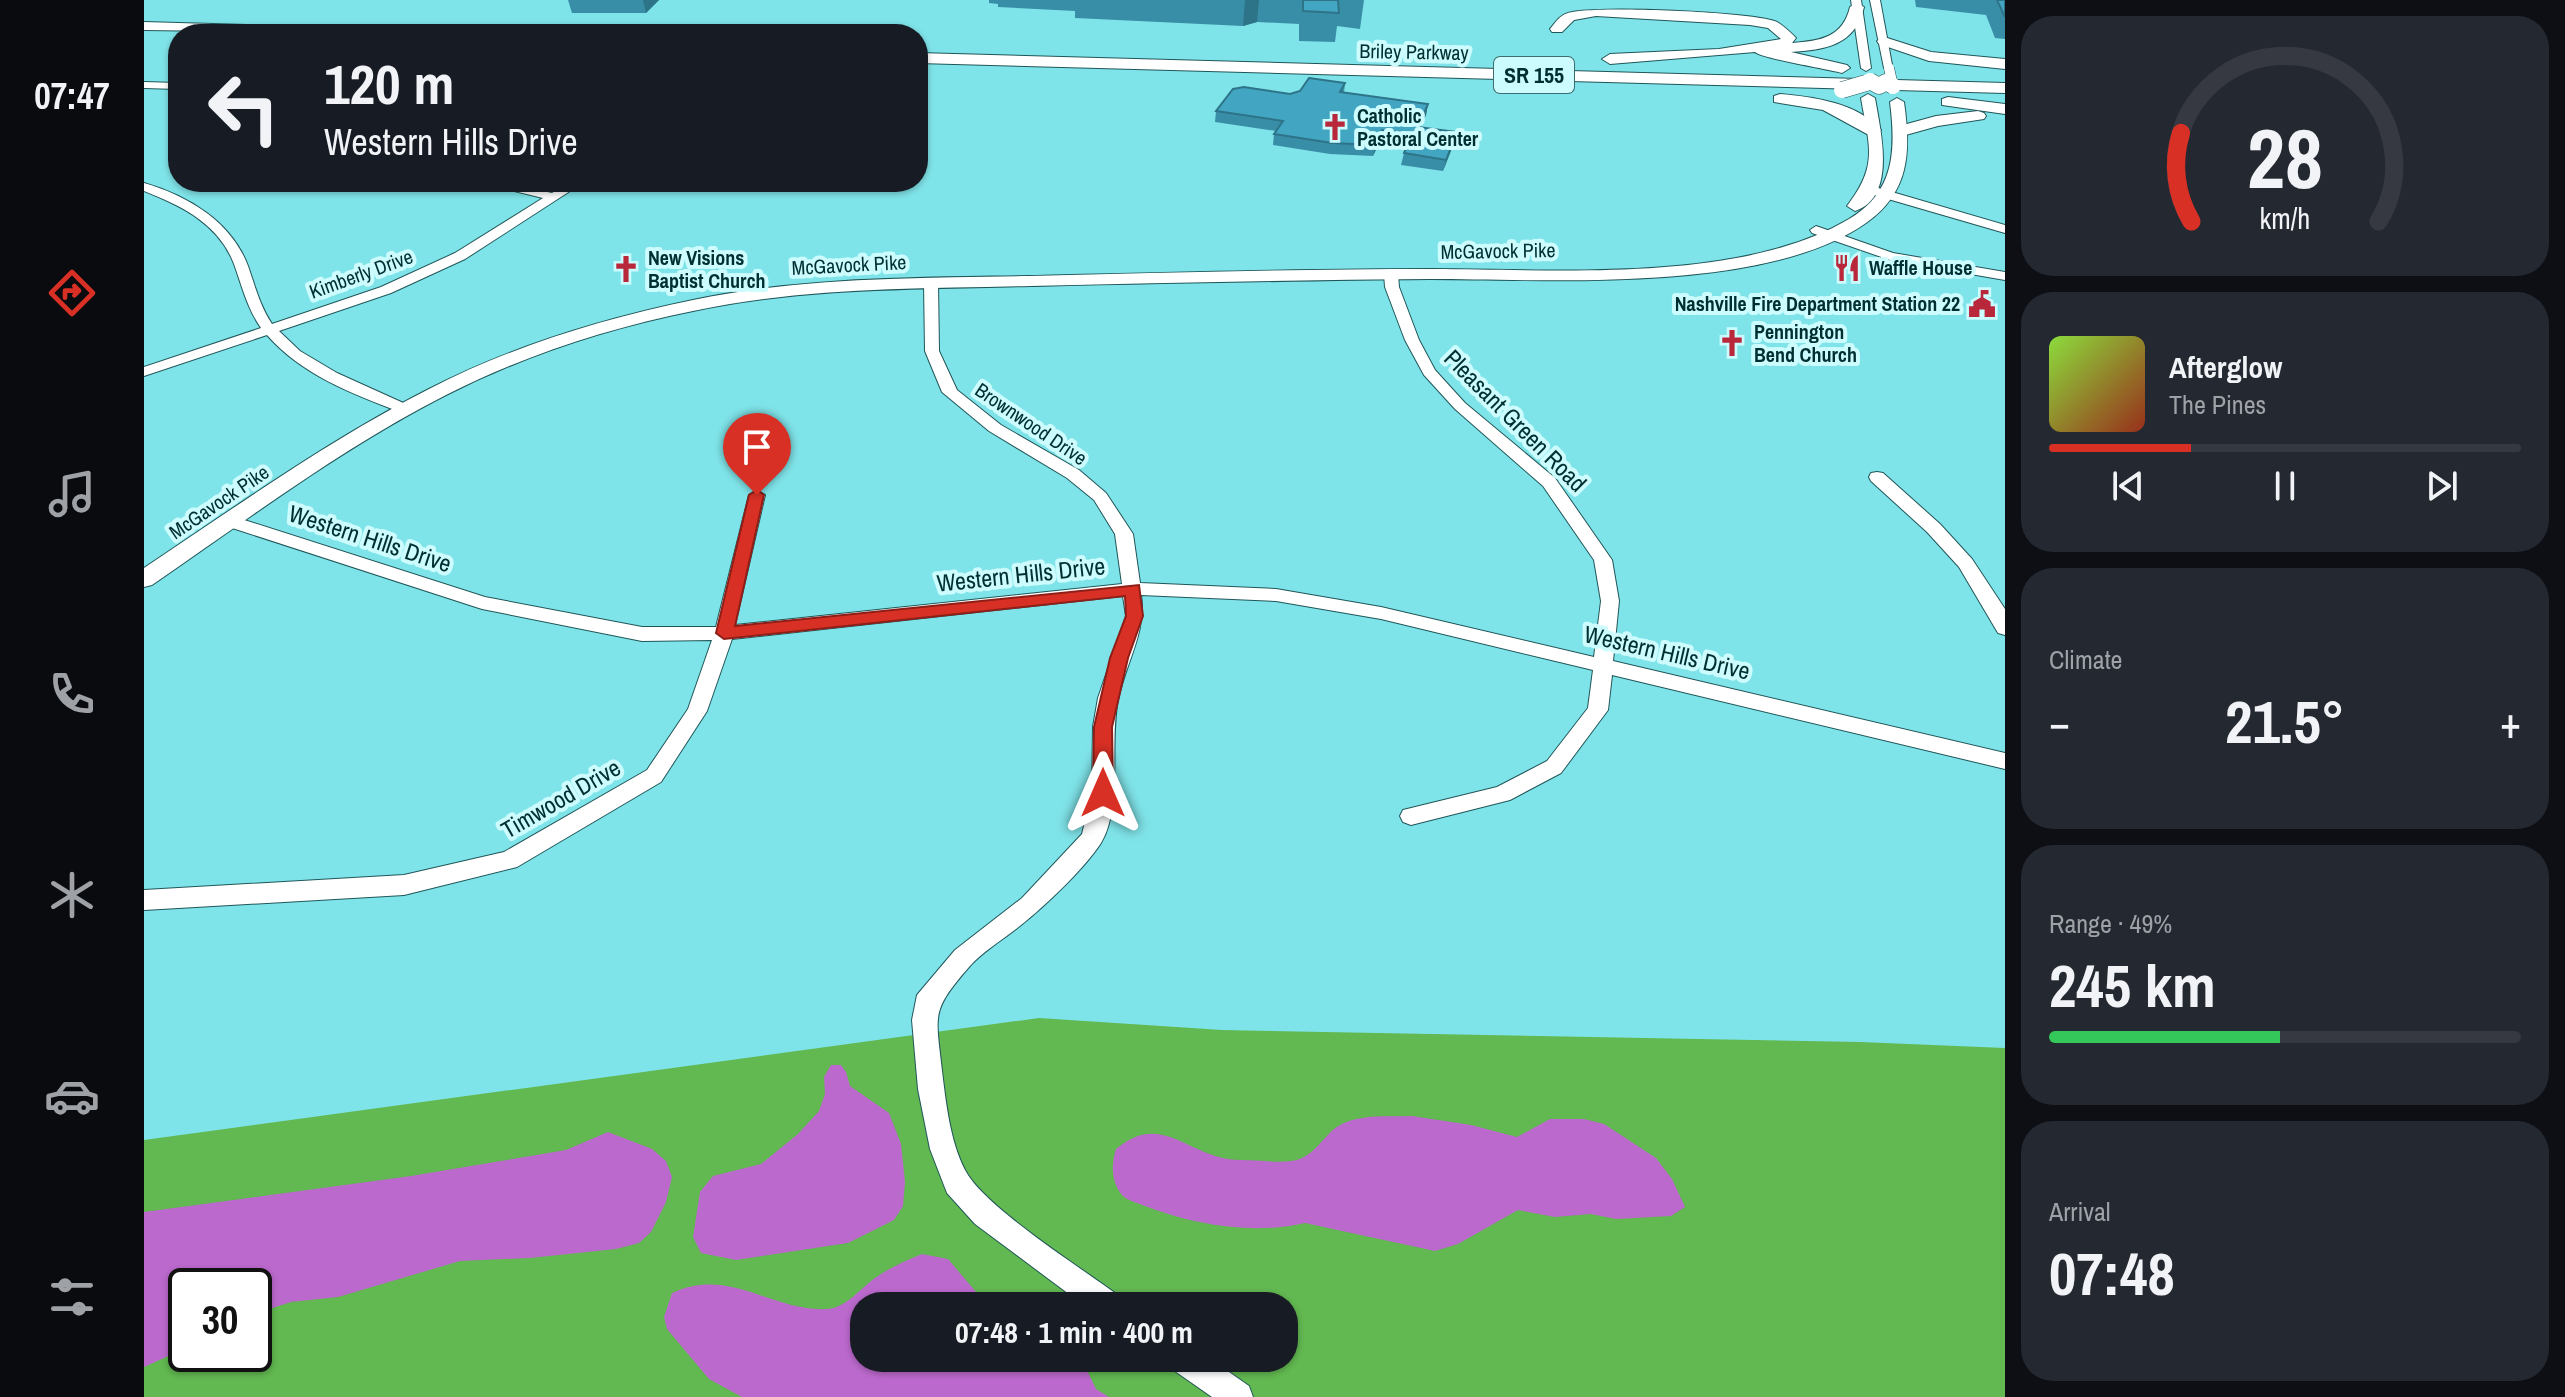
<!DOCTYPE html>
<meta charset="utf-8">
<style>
:root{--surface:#171b24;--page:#242831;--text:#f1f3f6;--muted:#9ea1a6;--line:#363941;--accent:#d93025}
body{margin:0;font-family:"Archivo Narrow",sans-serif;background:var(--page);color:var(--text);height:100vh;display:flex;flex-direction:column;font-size:30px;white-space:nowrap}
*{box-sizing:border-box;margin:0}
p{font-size:26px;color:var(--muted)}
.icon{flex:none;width:44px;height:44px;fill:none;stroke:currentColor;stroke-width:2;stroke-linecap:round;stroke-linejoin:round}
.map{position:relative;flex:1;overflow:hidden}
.panel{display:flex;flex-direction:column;gap:16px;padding:16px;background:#0d0f14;width:560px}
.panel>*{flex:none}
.banner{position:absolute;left:24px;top:24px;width:760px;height:168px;border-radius:32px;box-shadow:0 2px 6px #0004;background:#171b24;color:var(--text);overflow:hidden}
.speed{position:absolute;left:24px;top:1268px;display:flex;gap:16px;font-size:40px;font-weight:700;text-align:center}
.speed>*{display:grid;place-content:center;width:104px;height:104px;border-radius:50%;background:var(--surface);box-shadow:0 2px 6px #0004;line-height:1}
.speed .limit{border:4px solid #111;border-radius:12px;background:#fff;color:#111}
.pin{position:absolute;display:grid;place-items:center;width:68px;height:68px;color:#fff;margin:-82px -34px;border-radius:50% 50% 50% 0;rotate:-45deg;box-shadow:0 0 8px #0007}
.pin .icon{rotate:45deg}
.me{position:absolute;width:88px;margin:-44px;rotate:0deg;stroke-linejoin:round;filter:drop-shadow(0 0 6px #0008)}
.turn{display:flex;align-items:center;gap:28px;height:168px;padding:0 24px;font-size:36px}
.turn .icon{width:104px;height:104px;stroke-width:2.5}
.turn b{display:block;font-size:56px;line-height:68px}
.big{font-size:60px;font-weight:700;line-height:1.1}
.panel .card{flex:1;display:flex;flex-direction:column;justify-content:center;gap:12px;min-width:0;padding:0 28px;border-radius:32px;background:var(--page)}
.panel .dial{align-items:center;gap:0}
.dial svg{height:208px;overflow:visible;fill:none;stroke:var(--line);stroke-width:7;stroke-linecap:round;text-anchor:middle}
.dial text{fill:var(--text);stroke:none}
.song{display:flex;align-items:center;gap:24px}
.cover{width:96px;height:96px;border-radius:12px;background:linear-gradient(135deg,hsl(90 70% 55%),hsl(10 70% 35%))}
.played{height:8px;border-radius:4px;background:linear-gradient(90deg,var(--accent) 30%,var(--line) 30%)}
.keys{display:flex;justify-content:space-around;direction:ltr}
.heat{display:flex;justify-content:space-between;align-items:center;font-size:44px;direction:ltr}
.charge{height:12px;border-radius:6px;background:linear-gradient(90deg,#34c759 49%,var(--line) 0)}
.trip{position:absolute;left:706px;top:1292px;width:448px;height:80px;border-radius:32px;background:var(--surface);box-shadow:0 2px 6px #0004;font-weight:700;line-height:80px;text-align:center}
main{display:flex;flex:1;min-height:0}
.dock{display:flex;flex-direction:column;width:144px;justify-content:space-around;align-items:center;background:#090b0e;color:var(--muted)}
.dock .icon{width:56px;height:56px}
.dock .active{color:var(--accent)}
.dock b{font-size:36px;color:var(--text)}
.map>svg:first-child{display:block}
.green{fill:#62b851;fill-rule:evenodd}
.water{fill:#bb69cd}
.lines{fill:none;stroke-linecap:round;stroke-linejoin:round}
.minor-casing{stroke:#205659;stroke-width:2}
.major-casing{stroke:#205659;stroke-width:2}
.highway-casing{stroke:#205659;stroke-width:2}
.minor{fill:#fff;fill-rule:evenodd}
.major{fill:#fff;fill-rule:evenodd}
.highway{fill:#fff;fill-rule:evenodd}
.minor-bridge-casing{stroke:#205659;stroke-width:11;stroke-linecap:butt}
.highway-bridge-casing{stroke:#205659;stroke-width:17;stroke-linecap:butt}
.minor-bridge{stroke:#fff;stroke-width:10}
.highway-bridge{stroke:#fff;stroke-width:16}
.wall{fill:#398ea7}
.shaded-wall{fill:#2e7488}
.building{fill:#42a5c2;stroke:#2e7488;stroke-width:2}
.route{fill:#d93025;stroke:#8d1f18;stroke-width:2}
.labels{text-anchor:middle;stroke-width:8;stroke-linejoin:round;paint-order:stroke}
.far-street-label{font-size:20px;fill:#002f32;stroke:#cdfcfe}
.far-poi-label{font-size:20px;font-weight:bold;fill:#002f32;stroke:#cdfcfe;text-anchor:start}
.shield{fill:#cdfcfe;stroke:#3e6c6f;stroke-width:2}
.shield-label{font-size:22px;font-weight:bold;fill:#002f32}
.street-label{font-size:24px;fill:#002f32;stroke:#cdfcfe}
</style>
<main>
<nav class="dock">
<b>07:47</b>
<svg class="icon active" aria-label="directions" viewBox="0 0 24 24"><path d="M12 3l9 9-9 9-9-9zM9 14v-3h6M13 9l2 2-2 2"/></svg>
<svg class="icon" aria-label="music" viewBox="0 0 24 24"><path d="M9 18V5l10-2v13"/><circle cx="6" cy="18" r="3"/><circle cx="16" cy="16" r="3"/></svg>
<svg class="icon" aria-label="phone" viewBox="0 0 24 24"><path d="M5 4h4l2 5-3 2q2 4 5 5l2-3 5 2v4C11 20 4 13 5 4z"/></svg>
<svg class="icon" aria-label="climate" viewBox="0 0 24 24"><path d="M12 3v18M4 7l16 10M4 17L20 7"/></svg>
<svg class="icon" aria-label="car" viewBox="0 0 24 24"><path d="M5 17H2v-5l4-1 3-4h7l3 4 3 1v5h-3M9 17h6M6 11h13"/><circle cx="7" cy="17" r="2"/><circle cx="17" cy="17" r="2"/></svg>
<svg class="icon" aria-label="filters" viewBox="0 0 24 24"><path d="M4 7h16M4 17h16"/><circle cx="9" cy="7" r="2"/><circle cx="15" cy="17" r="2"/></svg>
</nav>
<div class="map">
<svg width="1861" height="1397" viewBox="0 0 1861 1397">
<rect width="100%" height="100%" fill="#7fe4e9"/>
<path class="green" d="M895 1018 1078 1030 1716 1042 1861 1048V1397H0V1140ZM42 1286H110V1354H42ZM720 1306H1140V1358H720Z"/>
<g class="water">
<path d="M687 1065H697L702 1072 706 1086 745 1113 757 1144 761 1182 759 1206 750 1220 704 1243 592 1260 557 1253 549 1237 556 1192 569 1176 617 1164 654 1134 675 1111 681 1094 680 1077Z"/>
<path d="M1268 1116 1327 1125 1373 1137 1406 1119H1440L1460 1124 1512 1158 1528 1179 1541 1207 1527 1216 1472 1219 1447 1214 1411 1217 1374 1210 1314 1244 1291 1251 1161 1223C1110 1235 1050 1225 1001 1206 994 1203 984 1201 979 1196 967 1183 967 1165 972 1149 1020 1109 1044 1160 1098 1160 1113 1160 1132 1163 1147 1161 1173 1158 1179 1132 1200 1123 1221 1114 1246 1117 1268 1116Z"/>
<path d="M464 1132 508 1149 522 1161 528 1177 522 1202 507 1232 495 1243 472 1249 386 1258 316 1261 194 1297 147 1302 110 1314V1286H42V1348L0 1367V1212L267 1176 422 1150Z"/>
<path d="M778 1254 804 1259 844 1306H720V1358H937L952 1389 965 1397H598L565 1379 523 1329 520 1317 528 1293C586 1266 628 1312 683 1309 703 1308 718 1286 734 1276 747 1267 763 1260 778 1254Z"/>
</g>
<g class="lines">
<g class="minor-casing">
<g id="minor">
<path d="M1707 0H1717L1727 68 1722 71 1717 68Z"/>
<path d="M1726 0H1736L1749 70 1740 68Z"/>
<path d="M0 82 34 83V89L0 88Z"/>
<path d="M333 182H356L408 193 426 182H440L321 259 247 293 135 331 156 351 193 373 266 406V412H256C208 394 157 374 123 335L0 376V367L117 328C103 308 98 286 90 264 75 224 38 206 0 191V183C44 196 87 221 104 266 111 286 116 306 128 324L237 287 311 253 399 198Z"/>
<path d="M1724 185 1861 225V233L1720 192V186Z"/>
<path d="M1672 226 1749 253 1861 272V280L1746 260 1668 233 1666 230Z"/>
<path d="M1247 270 1254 274 1255 287 1275 340 1291 370 1321 403 1411 478 1468 560 1475 601 1469 661 1861 753V769L1468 675 1464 710 1417 773 1366 800 1267 825 1259 822 1256 816 1259 810 1353 787 1403 761 1444 708 1449 670 1237 619 1132 601 997 595C1003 632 981 664 974 700 965 742 979 807 957 843 941 868 900 907 877 925 860 939 839 951 825 967 786 1012 792 1014 798 1071 802 1103 806 1141 821 1170 840 1207 939 1269 975 1296L980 1306H941L831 1224 803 1193 786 1149 774 1089 768 1020 773 995 811 950 878 898 938 834 948 793 949 727 954 698 982 616 979 596 588 639 563 711 517 782 373 867 260 895 0 910V890L260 875 360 852 503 770 544 709 568 640 498 641 338 609 82 526 79 522 82 518H94L341 597 498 627H572L605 495 613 490 621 495 591 625 978 584 971 534 950 500 923 478 845 431 798 392 781 351 780 283 787 279 794 283 795 351 813 390 857 425 935 470 962 493 989 534 996 583 1132 589 1237 607 1450 657 1457 601 1450 560 1399 486 1311 409 1280 375 1261 340 1241 287 1240 274Z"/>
<path d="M1733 472 1739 473 1796 524 1828 559 1861 609V635L1854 633 1815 567 1783 532 1727 481 1725 477 1727 473Z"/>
<path d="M1024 1358H1065L1105 1386 1109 1397H1068L1028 1369Z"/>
</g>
</g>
<g class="major-casing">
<g id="major">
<path d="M1724 94 1731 98C1736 129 1754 197 1711 211L1703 206C1735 165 1725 146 1717 98Z"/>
<path d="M1753 98 1760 102C1767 151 1766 192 1722 223 1621 294 1406 279 1285 279 1152 280 1020 283 887 286 774 289 660 287 549 311 464 328 379 356 302 395 198 448 104 519 8 585L0 587V568C93 506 185 440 285 389 368 346 458 319 549 300 659 277 772 278 885 276 1019 273 1154 269 1289 269 1413 269 1595 284 1705 219 1751 192 1752 150 1746 102Z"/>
</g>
</g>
<g class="highway-casing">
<g id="highway">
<path d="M1713 3 1720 7C1712 45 1681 50 1647 52L1703 65 1706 68 1698 73C1683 69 1616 58 1611 52L1466 64 1458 59 1466 54 1575 49 1637 39 1624 28 1606 25 1452 16 1430 20 1418 32H1408L1406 29C1411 23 1416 15 1424 13 1448 5 1612 12 1633 22 1640 26 1647 33 1652 38L1648 43C1677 41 1699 37 1706 7Z"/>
<path d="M0 22 273 30 280 34 0 30Z"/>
<path d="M1740 37 1787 52 1861 59V69L1785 61 1735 44 1733 41Z"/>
<path d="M774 53 1861 83V93L774 63Z"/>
<path d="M1636 94C1670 97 1714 103 1737 130L1729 135 1723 134 1679 110 1630 102V96Z"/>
<path d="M1804 97 1861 104V114L1798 105V99Z"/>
<path d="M1834 111 1840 113 1842 116 1840 119 1794 126 1758 136 1750 131 1752 127 1792 116Z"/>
</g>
</g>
<use href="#minor" class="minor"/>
<use href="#major" class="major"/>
<use href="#highway" class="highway"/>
<g class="minor-bridge-casing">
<path id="minor-bridge" d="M1745 68 1749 86"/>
</g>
<g class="highway-bridge-casing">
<g id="highway-bridge">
<path d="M1726 81 1735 86 1742 82 1749 86"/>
<path d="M1698 90 1722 83"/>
</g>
</g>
<use href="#minor-bridge" class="minor-bridge"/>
<use href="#highway-bridge" class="highway-bridge"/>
</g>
<g class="wall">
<path d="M424 0H515L502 13H428Z"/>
<path d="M845 0H1220L1216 29 1193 26 1191 42 1155 41V24L1113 22 1099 26 931 18V11L854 7V4L845 3Z"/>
<path d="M1771 0H1861V39L1851 38 1842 15 1772 7Z"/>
<path d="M1201 83 1200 93 1284 104 1282 115 1277 127 1310 143 1299 171 1257 165 1260 153 1264 145 1236 141 1229 156 1186 154 1129 145 1130 134 1132 131 1071 122 1072 111 1146 94Z"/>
</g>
<g class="shaded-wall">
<path d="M499 0H515L502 13Z"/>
<path d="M1101 0H1115L1113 22 1099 26Z"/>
<path d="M1284 104 1282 115 1272 138 1274 127Z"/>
<path d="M1238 130 1236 141 1229 156 1231 145Z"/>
<path d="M1313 132 1310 143 1299 171 1302 160Z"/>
</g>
<g class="building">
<path d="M1159 0H1194L1195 13 1159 11Z"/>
<path d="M1853 0H1861V17Z"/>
<path d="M1165 78 1201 83 1196 92 1284 104 1274 127 1313 132 1302 160 1260 153 1268 134 1238 130 1231 145 1188 143 1130 134 1139 121 1072 111 1089 89 1100 87 1146 94 1156 91Z"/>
</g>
<path class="route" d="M613 490 620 495 591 626 995 585 999 616 984 658 968 727 969 793 966 798H952L949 793 950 727 966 658 982 616 981 596 580 639 572 633 605 495Z"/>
<defs>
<g id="church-bare" transform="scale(2.16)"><path d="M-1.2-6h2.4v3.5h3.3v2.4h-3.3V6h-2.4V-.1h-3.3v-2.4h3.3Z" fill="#b9283a" stroke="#cdfcfe" stroke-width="2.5" paint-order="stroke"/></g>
<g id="restaurant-bare" transform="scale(2.16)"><path d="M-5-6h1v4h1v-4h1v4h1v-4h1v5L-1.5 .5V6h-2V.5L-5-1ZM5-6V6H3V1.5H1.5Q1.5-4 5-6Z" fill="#b9283a" stroke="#cdfcfe" stroke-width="2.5" paint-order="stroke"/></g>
<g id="civic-bare" transform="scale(2.16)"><path d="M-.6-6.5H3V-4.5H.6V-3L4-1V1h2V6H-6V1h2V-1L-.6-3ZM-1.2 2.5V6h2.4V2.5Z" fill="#b9283a" stroke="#cdfcfe" stroke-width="2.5" paint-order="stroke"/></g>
</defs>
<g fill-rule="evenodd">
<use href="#church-bare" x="1191" y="127"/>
<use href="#restaurant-bare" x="1703" y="268"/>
<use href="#church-bare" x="482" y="269"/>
<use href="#civic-bare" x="1838" y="304"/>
<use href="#church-bare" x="1588" y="343"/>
</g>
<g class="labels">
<g class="far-street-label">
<text transform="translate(1270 52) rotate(1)" y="7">Briley Parkway</text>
<text transform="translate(1354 251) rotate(-1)" y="7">McGavock Pike</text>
<text transform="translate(705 265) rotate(-3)" y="7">McGavock Pike</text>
<text transform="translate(217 274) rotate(-20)" y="7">Kimberly Drive</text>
<text transform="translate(887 424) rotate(34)" y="7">Brownwood Drive</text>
<text transform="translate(75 502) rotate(-34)" y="7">McGavock Pike</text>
</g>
<g class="far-poi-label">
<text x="1213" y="123">Catholic<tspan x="1213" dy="23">Pastoral Center</tspan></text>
<text x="504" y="265">New Visions<tspan x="504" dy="23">Baptist Church</tspan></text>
<text x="1725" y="275">Waffle House</text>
<text x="1816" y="311" text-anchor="end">Nashville Fire Department Station 22</text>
<text x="1610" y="339">Pennington<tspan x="1610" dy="23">Bend Church</tspan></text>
</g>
<rect class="shield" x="1350" y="57" width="80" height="36" rx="6"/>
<g class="shield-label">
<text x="1390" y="83">SR 155</text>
</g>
<g class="street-label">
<text transform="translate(1371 421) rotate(45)" y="8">Pleasant Green Road</text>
<text transform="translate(226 539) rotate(18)" y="8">Western Hills Drive</text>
<text transform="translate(877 575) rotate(-6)" y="8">Western Hills Drive</text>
<text transform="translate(1523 653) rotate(13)" y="8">Western Hills Drive</text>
<text transform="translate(417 799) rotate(-30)" y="8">Timwood Drive</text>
</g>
</g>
</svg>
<div class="speed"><div class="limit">30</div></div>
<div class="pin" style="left:613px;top:495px;background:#d93025"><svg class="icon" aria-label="arrive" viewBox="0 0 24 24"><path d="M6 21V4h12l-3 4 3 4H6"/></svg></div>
<svg class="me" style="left:959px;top:793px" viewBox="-20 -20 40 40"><path d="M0-17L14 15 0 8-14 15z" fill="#d93025" stroke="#fff" stroke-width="4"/></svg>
<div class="trip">07:48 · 1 min · 400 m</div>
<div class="banner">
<div class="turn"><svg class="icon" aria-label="left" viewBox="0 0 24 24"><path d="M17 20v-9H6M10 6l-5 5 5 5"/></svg><div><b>120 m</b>Western Hills Drive</div></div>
</div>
</div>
<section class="panel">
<div class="card dial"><svg viewBox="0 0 100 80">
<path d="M14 69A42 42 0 1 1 86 69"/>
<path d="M14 69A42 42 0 0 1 10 35" stroke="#d93025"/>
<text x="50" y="56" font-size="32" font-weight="700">28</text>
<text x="50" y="72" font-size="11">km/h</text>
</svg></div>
<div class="card">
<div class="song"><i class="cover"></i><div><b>Afterglow</b><p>The Pines</p></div></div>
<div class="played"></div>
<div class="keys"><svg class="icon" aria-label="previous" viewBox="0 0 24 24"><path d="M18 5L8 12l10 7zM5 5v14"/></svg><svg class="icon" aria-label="pause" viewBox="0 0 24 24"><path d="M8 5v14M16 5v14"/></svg><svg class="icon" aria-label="next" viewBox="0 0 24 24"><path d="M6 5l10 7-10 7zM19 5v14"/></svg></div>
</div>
<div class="card"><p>Climate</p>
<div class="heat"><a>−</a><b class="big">21.5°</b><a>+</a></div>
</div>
<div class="card"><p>Range · 49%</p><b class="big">245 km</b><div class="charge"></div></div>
<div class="card"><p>Arrival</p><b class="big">07:48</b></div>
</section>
</main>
